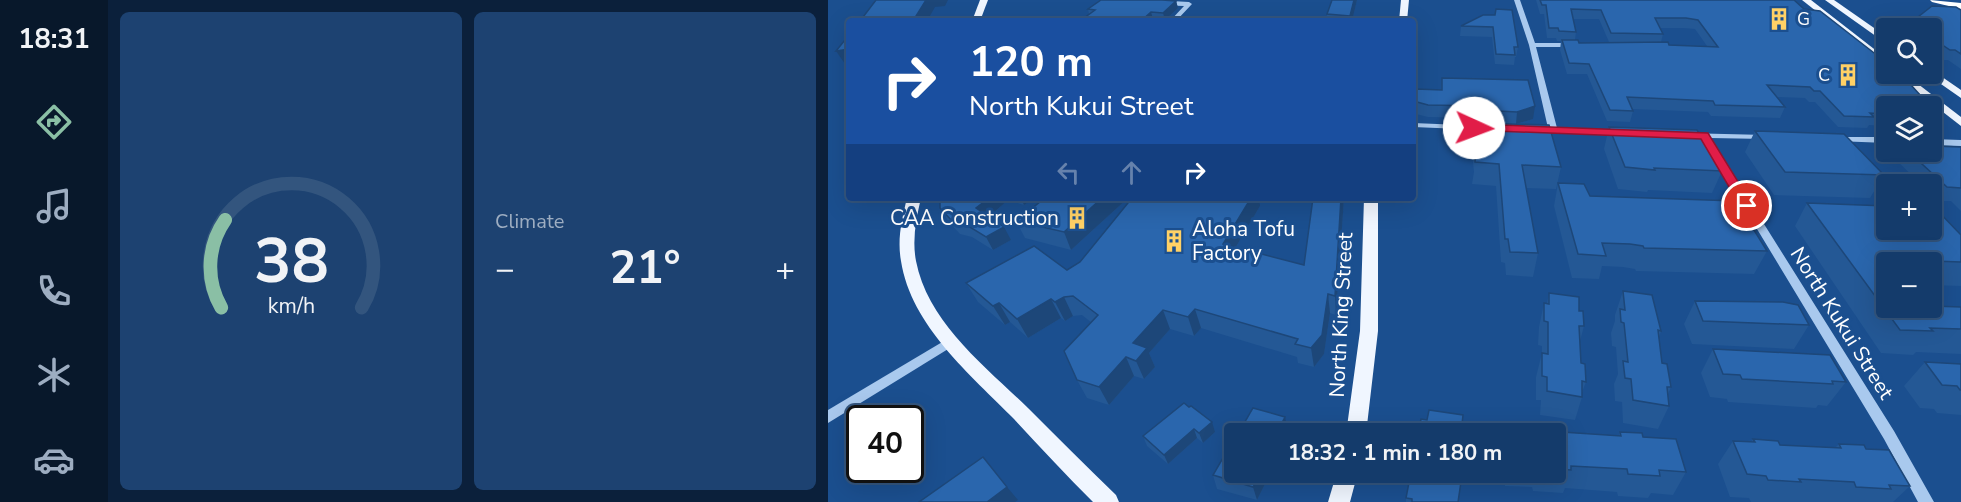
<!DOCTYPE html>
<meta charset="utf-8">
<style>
:root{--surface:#143b6b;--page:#1d4271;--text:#f1f3f6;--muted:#9dadc1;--line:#33557e;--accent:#8abfa5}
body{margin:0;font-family:"Nunito Sans",sans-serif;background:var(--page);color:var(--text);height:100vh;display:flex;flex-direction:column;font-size:22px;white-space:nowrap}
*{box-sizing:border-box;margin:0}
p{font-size:20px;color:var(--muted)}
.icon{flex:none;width:33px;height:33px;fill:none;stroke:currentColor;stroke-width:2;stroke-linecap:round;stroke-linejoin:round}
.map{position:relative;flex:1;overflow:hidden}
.details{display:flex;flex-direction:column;gap:12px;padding:12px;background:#0b203b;width:720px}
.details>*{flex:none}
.hud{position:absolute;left:18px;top:18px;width:570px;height:183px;border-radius:6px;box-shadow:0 6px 24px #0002,0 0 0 2px var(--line);background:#1a4fa0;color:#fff;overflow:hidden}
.buttons{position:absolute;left:1048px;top:18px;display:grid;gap:12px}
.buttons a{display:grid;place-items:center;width:66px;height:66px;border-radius:6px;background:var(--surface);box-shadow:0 6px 24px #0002,0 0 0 2px var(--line);font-size:30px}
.speed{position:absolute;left:18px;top:405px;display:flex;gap:12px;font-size:30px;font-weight:700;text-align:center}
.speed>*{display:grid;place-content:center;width:78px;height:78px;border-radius:50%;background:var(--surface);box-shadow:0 6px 24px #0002,0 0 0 2px var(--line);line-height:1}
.speed .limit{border:3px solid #111;border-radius:9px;background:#fff;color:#111}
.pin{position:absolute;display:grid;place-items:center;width:51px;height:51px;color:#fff;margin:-26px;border:3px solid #fff;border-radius:50%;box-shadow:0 2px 6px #0007}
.me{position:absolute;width:66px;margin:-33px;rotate:92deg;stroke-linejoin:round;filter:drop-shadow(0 0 4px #0008)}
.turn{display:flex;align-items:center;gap:21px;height:126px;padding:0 24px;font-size:27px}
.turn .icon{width:78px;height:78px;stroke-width:2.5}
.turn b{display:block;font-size:42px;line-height:51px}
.lanes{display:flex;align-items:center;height:57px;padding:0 24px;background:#0003;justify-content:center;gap:30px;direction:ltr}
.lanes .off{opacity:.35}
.big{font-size:45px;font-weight:700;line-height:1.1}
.details .card{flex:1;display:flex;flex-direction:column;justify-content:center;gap:9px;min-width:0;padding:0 21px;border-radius:9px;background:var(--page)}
.details .dial{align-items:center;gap:0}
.dial svg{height:156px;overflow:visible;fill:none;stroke:var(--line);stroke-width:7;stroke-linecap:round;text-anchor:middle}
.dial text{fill:var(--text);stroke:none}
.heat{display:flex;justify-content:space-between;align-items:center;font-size:33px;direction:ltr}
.details .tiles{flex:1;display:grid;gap:12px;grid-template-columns:repeat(2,1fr)}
.trip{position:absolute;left:396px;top:423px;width:342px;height:60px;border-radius:6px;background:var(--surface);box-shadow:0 6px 24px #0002,0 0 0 2px var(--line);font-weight:700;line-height:60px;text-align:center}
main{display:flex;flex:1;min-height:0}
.tabs{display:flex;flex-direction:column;width:108px;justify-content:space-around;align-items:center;background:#08182b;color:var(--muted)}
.tabs .icon{width:42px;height:42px}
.tabs .current{color:var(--accent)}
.tabs b{font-size:27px;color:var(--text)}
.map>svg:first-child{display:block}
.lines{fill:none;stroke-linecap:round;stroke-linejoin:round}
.minor{fill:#a9c9ee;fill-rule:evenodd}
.major{fill:#f0f6ff;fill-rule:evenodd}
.highway{fill:#fff;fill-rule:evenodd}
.wall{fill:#245895;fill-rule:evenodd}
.shaded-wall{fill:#1d4779}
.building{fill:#2a66ad;stroke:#1d4779;stroke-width:1.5}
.route{fill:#e11d48;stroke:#92132f;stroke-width:1.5}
.labels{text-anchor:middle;stroke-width:6;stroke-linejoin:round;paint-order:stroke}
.far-poi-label{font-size:18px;fill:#fff;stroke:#1b4f8f;text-anchor:start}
.poi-label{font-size:21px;fill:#fff;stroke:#1b4f8f;text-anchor:end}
.street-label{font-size:21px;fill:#fff;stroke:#1b4f8f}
</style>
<main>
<nav class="tabs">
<b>18:31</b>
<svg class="icon current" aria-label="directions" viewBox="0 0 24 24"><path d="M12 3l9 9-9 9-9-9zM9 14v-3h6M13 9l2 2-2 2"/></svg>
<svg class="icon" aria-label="music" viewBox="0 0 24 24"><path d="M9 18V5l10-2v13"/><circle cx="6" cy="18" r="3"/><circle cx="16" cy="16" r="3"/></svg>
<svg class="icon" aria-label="phone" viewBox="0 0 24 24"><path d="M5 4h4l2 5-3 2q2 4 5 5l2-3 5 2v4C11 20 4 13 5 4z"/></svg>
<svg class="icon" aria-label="climate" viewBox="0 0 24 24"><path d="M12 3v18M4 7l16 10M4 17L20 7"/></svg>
<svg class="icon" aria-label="car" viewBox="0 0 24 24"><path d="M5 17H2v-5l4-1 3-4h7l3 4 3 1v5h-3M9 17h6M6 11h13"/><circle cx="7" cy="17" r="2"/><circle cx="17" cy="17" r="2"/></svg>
</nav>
<section class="details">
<div class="tiles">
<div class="card dial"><svg viewBox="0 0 100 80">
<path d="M14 69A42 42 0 1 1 86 69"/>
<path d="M14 69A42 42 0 0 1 16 24" stroke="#8abfa5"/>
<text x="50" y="56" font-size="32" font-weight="700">38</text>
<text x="50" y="72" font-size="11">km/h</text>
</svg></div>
<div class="card"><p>Climate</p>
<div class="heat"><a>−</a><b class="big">21°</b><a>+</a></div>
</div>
</div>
</section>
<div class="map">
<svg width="1133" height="502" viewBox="0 0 1133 502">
<rect width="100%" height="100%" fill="#1b4f8f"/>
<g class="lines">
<g class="minor">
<path d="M325 0 361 2 364 4 348 21H342L356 6 325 5 322 3Z"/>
<path d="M686 0H692L707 43H745L748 45 745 47H708L729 128 795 131H798V135L705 132 704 130 708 128H720L701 45Z"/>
<path d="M585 123 657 126 661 128 657 130 585 127Z"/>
<path d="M855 133 938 135 942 137 938 139 882 138 1066 431 1106 502H1090L1056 439 874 138 855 137Z"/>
<path d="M1005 137H1059V143L1008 141 1004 139Z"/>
<path d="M1104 139 1133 140V146L1104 145Z"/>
<path d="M121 338 125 340 127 343 125 346 0 423V410Z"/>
</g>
<g class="major">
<path d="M152 0H160L152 21H144Z"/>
<path d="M573 0H581L579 21H571Z"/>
<path d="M974 0H983L1059 59V67Z"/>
<path d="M997 0H1006L1059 37V44Z"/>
<path d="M1104 70 1133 90V98L1100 75 1099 74H1104Z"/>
<path d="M1066 74H1077L1133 117V126Z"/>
<path d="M79 198H93C88 219 84 240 88 261 100 323 158 367 200 408 229 437 258 466 288 495L291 502H265C238 475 212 447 186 419 143 375 83 326 73 261 69 239 74 219 79 198Z"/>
<path d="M536 198H550V331L538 434H518L532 331Z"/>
<path d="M509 472H530L522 502H500Z"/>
</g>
<path class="highway" d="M1102 0 1133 3V9L1104 2Z"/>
</g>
<g class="wall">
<path d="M504 0H529L524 21H499V14Z"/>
<path d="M708 0H966L1059 106V126L1041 125 1039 128 1010 127 987 102H981L977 98 949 97 957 107 952 118 883 116 880 112 804 109 805 111 802 122 779 121 759 74H739L732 50 733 41H729L728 38H719L716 14H712ZM745 19H771L781 42 751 43 747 40 748 32ZM832 28H855L867 29 879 46 841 45 833 42 835 34Z"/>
<path d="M348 1 350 8 337 20 261 14 260 9Z"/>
<path d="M1133 10V69L1120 60H1115L1104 53V28H1078L1081 24Z"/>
<path d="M655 15 690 47 688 57H687L686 65 667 64 664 37 632 36 633 26Z"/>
<path d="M614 78 705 119 688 124 650 123V118L600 117 588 114 585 110V96L613 90Z"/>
<path d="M1104 108 1111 117 1104 128Z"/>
<path d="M645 123 733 167 728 189 698 188 710 253 705 277 678 275 677 263 673 262 668 186 644 184 646 172 643 144Z"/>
<path d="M781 127 894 171 884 193 820 190 819 192 790 189 776 149Z"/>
<path d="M927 131 1056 175 1042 198 946 195 917 152Z"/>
<path d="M1133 147V211L1123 201H1110L1104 195V184H1093L1066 158 1070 152H1104Z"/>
<path d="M730 183 762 196 939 251 926 274 808 271 807 269 795 267 774 266 771 279 744 278 726 206Z"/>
<path d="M112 198H207L196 205 180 200 161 217 183 240 165 250 144 237 132 234 120 221 112 208Z"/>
<path d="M300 198 243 250 197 238 188 221Z"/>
<path d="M516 198 508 315 502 313 496 354 486 367 470 363 469 357 373 328 366 336 342 329 321 353 327 367 316 379 306 376 281 405 259 398 249 380 264 323 254 315 245 316 237 321 233 318 200 338 182 322 177 325 150 302 138 283 239 270 252 262 432 206 408 247 476 265Z"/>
<path d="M979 203 1133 235V286L1104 285V262H1059V308L1133 307V354L1088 352 1085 355 1053 353 967 226Z"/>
<path d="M795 291 833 331 831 337 834 363 843 387 840 394 841 406 830 429 795 423 794 402 787 401 786 384 790 374 788 347 784 346 783 333 787 321V315Z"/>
<path d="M721 293 751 311 756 326 752 341 753 363 758 382 754 392V397L747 420 712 415 713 400H708V377L714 353V346L710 345 711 327 716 303H719Z"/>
<path d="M867 301 981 325 966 349 864 344 856 324Z"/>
<path d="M885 349 1018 382 999 406 990 405 988 408 900 402 899 399 882 397 873 373Z"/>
<path d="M1097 362 1133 364V415L1109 413 1106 409 1092 408 1076 386Z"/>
<path d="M356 403 387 432 375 443 369 438 340 464 319 446 315 436Z"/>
<path d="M711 427 734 432 791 436 792 432 815 437 858 472 845 495 823 493 820 498 790 496 789 492 737 488 735 493 705 491 704 487 677 486 676 472H728V434H679L680 430 710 432Z"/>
<path d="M925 439 952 445 1007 448 1011 444 1038 449 1082 486 1065 502H923L921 498 902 497 890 464 905 441 923 442Z"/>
<path d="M406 472H443L429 500 389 489 385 475Z"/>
<path d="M578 498 630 502H578Z"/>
</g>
<g class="shaded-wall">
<path d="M98 0H120L117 6 107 7 99 21H85Z"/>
<path d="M526 0H529L524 21H523L522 16Z"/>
<path d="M348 1 350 8 337 20 335 13Z"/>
<path d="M323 12 325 19 323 21H313Z"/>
<path d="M21 49V64H17L8 51Z"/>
<path d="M707 106 705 119 688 124 689 112Z"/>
<path d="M161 198H179L180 200 156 221 148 208Z"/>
<path d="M193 198H207L196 205Z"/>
<path d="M274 198H300L243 250 236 232Z"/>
<path d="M423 198H431L432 206 399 262 395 244Z"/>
<path d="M513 198H516L508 315 507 296Z"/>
<path d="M176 227 183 240 165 250 158 237Z"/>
<path d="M500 294 502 313 496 354 486 367 483 348Z"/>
<path d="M236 297 245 316 237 321 227 302Z"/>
<path d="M223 299 233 318 200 338 189 319Z"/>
<path d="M171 303 182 322 177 325 165 306Z"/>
<path d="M367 309 373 328 366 336 360 317Z"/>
<path d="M335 310 342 329 321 353 327 367 316 379 308 361 305 343Z"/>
<path d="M298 357 306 376 281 405 271 387Z"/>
<path d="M457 417 460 430 458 434H448Z"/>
<path d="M384 422 387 432 375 443 371 433Z"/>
<path d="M366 429 369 438 340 464 336 455Z"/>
<path d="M433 472H443L429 500 425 487Z"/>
<path d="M179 487 190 500 187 502H159Z"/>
</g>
<g class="building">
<path d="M48 0H98L85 21H32Z"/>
<path d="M273 0H334L348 1 335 13 323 12 313 21H252L267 10 260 9Z"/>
<path d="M504 0H526L522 16 499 14Z"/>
<path d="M712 0H966L976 9 992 11 1059 63V74H1073L1074 75 1102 106H1059V114L1042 113 1046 117 1016 116 992 91H986L982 87 939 85 957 107 887 105 885 101 799 97 805 111 782 110 761 64 741 63 734 40H750L751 43 840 42 841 45 890 47 870 20 858 18H827L835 34 783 33 773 10 743 9 748 32 731 31 730 28H721L718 5H714Z"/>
<path d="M1104 6 1128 7 1133 10V54L1127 50H1122L1104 38V28H1089L1081 24Z"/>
<path d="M668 9 684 10 690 47H686L687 55 668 54 665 27 633 26 655 15H667Z"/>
<path d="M21 35V49L8 51Z"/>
<path d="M614 78 700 80 707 106 689 112 651 110V106L600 105 589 102 585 98 588 89 614 90Z"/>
<path d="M1104 108 1111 117 1104 116Z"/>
<path d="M645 123 721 125 733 167 694 165 710 253 682 252 680 239H677L671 164 647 162 648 150Z"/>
<path d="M781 127 869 130 894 171 826 168 827 170 797 167Z"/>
<path d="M927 131 1016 134 1056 175 957 172Z"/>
<path d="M1104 146 1133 147V188L1119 187 1081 152H1104Z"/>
<path d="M730 183 756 184 762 196 908 201 939 251 816 248 815 246 802 244 774 243 778 256 750 254Z"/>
<path d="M112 198H161L148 208 176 227 158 237 137 224 124 221 112 208Z"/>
<path d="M217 198H274L236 232 188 221Z"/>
<path d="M304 198H423L395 244 476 265 485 198H513L507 296 500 294 494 335 483 348 467 344 470 339 367 309 360 317 335 310 305 343 319 348 308 361 298 357 271 387 249 380 236 351 270 315 245 296 236 297 227 302 223 299 189 319 171 303 165 306 138 283 206 246 239 270 252 262Z"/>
<path d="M979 203 1059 206V230H1104V208H1107L1133 235V262L1048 259 1059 273V308H1104V306L1133 307V329L1102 328 1105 331 1072 330Z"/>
<path d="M795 291 824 295 833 331 830 330 834 363 839 364 843 387H839L841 406 805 400 803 379 797 378 795 361 800 362 796 323 793 322 792 309 797 310Z"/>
<path d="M721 293 751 297V311H755L756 326H751L753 363 757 364 758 382 754 381V397L719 391V377L714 376V353L720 354V322L716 321V303L721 304Z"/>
<path d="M867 301 955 302 970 305 981 325 875 321Z"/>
<path d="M885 349 1002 355 1018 382 1004 381 1005 384 914 379 912 375 895 374Z"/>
<path d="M1097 362 1133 364V390H1132L1129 386 1114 385Z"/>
<path d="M356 403 361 407 363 406 384 422 371 433 366 429 336 455 315 436Z"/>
<path d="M425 408 457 417 448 434H410Z"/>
<path d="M601 410 635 415 634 424 639 425 638 434H590L593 419 599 420Z"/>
<path d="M711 427 733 428 734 432 793 436 792 432 814 433 815 437 848 439 858 472 831 470 832 476 800 474 799 469 743 466V470L728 469V434H680V430L711 432Z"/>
<path d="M406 439V472H433L425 487 385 475Z"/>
<path d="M925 439 950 441 952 445 1013 448 1011 444 1036 445 1038 449 1061 450 1082 486 1061 485 1063 489 1028 487 1026 482 971 479 973 482 940 480 938 476 919 474 905 441 927 442Z"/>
<path d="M155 457 179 487 159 502H91Z"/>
<path d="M583 472H629L628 474 634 475 630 502H584V499L578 498Z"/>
</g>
<path class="route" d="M646 124 880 133 925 206 923 209H914L873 139 642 130V125Z"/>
<defs>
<g id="building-bare" transform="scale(1.8)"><path d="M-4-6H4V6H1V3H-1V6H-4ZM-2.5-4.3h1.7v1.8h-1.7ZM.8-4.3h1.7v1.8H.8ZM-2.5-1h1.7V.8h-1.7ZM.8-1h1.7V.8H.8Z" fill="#ffd166" stroke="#1b4f8f" stroke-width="2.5" paint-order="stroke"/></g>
</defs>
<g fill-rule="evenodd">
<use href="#building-bare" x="951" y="19"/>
<use href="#building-bare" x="1020" y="75"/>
<use href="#building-bare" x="249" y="218"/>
<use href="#building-bare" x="346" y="241"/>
</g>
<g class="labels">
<g class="far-poi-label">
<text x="969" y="25">G</text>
<text x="1002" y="81" text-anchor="end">C</text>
</g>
<g class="poi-label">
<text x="231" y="225">CAA Construction</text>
<text x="364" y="236" text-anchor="start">Aloha Tofu<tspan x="364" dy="24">Factory</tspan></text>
</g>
<g class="street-label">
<text transform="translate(513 315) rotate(-87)" y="7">North King Street</text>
<text transform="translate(1014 323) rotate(58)" y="7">North Kukui Street</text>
</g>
</g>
</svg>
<div class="buttons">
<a><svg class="icon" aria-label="search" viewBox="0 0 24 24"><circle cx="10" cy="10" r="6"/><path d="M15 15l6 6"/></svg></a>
<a><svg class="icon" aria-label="layers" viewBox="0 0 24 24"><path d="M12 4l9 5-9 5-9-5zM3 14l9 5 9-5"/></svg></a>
<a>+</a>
<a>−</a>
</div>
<div class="speed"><div class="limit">40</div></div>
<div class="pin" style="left:919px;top:206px;background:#d93025"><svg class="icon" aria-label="arrive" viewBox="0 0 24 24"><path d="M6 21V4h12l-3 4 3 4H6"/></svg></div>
<svg class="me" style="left:646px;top:128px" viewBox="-20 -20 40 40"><circle r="19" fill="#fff"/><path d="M0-13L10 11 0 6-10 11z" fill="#e11d48"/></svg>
<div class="trip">18:32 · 1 min · 180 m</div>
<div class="hud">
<div class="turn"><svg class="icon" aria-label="right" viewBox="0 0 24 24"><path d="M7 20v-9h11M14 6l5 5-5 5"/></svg><div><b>120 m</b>North Kukui Street</div></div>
<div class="lanes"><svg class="icon off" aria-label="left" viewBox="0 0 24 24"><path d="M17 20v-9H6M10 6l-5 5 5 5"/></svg><svg class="icon off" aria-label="ahead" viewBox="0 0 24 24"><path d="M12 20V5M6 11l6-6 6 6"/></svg><svg class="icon" aria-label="right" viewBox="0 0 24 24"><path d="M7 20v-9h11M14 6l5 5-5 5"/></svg></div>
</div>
</div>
</main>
